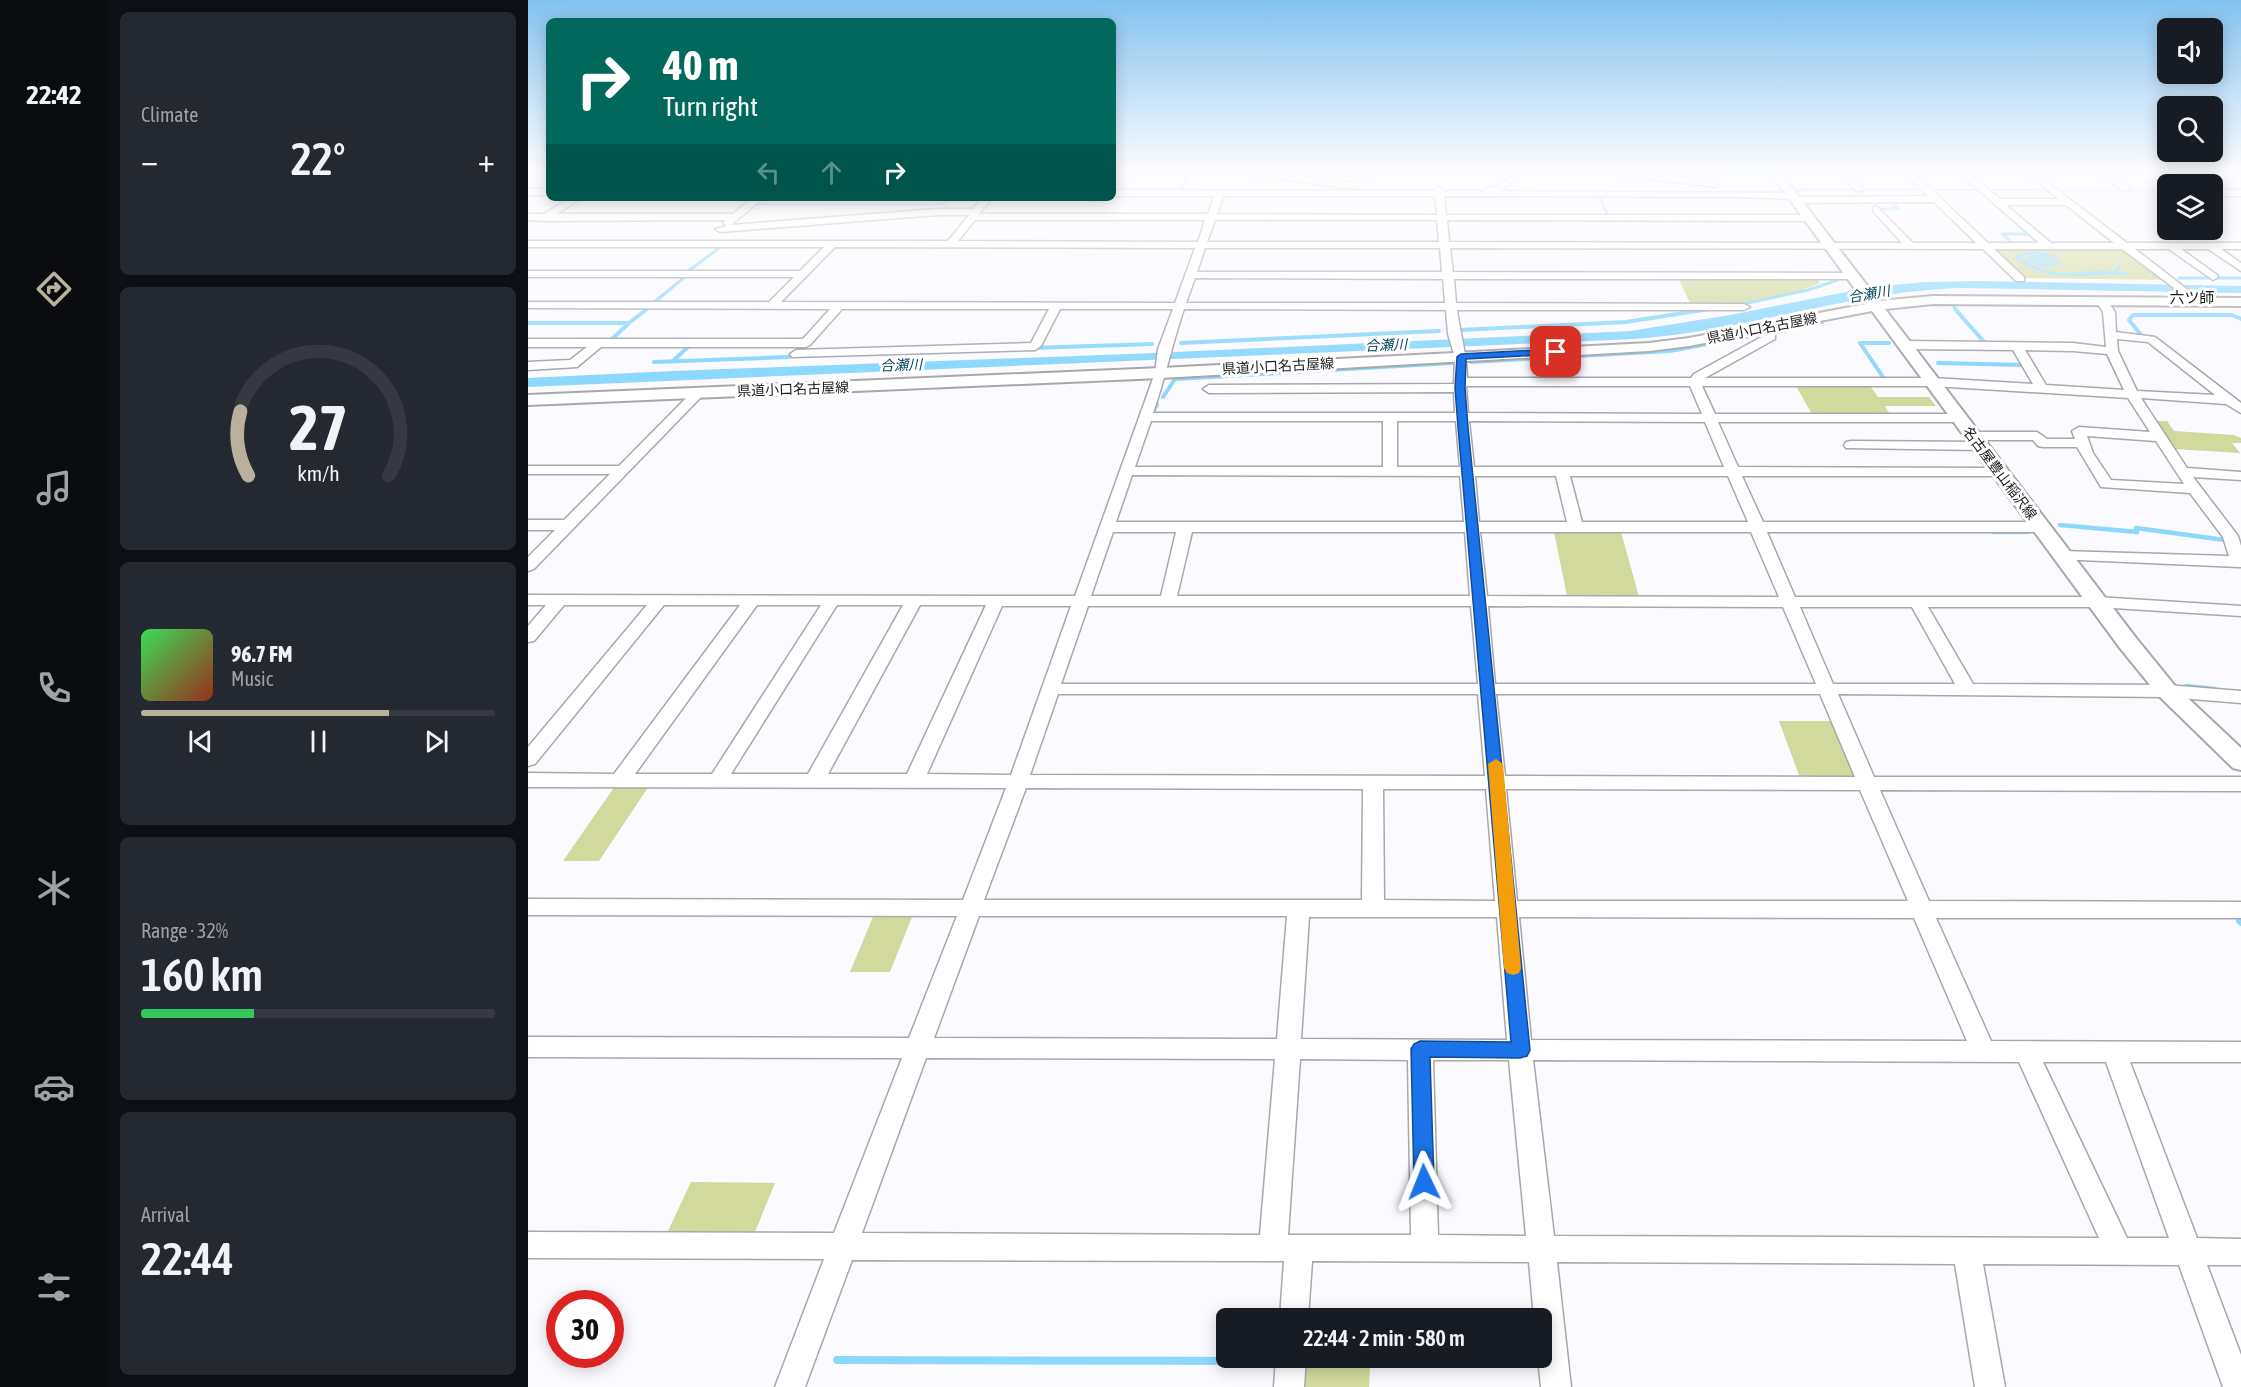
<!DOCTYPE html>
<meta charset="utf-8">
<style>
:root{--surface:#171b24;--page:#242831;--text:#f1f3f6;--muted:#9ea1a6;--line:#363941;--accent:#bab19d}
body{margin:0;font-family:"Asap Condensed","Noto Sans JP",sans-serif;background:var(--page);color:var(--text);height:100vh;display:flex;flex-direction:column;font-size:22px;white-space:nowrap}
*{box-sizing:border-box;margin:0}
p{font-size:20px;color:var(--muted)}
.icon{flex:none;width:33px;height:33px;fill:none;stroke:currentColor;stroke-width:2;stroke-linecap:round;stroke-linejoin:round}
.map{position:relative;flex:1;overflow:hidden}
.sheet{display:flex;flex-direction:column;gap:12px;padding:12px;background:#0d0f14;width:420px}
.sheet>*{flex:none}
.guide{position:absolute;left:18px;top:18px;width:570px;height:183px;border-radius:9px;box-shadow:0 3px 15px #0003;background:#00695c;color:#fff;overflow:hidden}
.controls{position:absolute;left:1629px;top:18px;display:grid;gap:12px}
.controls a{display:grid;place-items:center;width:66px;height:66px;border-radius:9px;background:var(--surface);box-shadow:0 3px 15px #0003;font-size:30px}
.speed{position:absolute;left:18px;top:1290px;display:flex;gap:12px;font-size:30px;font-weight:700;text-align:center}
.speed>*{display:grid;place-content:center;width:78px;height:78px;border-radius:50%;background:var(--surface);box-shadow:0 3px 15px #0003;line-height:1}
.speed .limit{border:9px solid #d22;background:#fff;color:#111}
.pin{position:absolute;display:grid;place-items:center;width:51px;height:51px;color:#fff;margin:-26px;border-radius:12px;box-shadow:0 3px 9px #0006}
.me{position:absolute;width:66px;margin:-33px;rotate:358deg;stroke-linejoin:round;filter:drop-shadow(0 0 4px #0008)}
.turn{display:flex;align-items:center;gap:21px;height:126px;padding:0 18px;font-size:27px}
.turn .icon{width:78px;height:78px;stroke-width:2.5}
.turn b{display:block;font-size:42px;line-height:51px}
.lanes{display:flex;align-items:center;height:57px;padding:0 18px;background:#0003;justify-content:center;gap:30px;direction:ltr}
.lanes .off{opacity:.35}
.big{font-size:45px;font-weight:600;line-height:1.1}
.sheet .widget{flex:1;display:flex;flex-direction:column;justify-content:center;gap:9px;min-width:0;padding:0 21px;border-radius:9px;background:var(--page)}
.sheet .dial{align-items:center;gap:0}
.dial svg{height:156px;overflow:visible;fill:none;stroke:var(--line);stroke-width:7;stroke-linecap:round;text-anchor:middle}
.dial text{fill:var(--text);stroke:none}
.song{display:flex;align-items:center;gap:18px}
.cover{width:72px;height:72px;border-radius:9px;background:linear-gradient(135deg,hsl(130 70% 55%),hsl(10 70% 35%))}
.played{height:6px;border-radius:3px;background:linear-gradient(90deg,var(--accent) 70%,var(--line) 70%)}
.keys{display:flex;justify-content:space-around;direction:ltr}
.heat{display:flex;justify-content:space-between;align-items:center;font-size:33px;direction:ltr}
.charge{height:9px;border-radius:4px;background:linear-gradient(90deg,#34c759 32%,var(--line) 0)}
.trip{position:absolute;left:688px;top:1308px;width:336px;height:60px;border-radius:9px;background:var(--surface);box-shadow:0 3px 15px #0003;font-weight:600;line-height:60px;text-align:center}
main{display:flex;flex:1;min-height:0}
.tabs{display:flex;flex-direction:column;width:108px;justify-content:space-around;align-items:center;background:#090b0e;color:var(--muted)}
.tabs .icon{width:42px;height:42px}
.tabs .active{color:var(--accent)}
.tabs b{font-size:27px;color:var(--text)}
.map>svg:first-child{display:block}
.green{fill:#d2d99d}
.water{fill:#8dd8fd}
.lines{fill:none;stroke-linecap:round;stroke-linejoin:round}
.stream-far4{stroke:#8dd8fd;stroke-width:3}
.stream-far3{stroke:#8dd8fd;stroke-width:4}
.stream-far2{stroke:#8dd8fd;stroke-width:4.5}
.stream-far1{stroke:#8dd8fd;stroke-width:6}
.stream{stroke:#8dd8fd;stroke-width:8}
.minor-casing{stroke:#a8a8ac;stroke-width:3}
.major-casing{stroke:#a8a8ac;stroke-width:4}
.minor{fill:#fff;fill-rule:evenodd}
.major{fill:#fff;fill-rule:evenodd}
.route{fill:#1a73e8;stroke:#114b97;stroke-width:1.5}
.slow{fill:#f59e0b}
.labels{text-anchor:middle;stroke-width:6;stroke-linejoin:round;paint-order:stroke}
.far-water-label{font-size:14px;font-style:italic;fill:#00435b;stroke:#fff}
.far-street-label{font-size:14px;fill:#1b1b1d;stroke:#fff}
.far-quarter-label{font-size:15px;fill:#1b1b1d;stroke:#fff}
</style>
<main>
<nav class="tabs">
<b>22:42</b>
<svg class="icon active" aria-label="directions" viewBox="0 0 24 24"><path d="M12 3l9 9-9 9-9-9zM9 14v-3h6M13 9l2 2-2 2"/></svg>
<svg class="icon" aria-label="music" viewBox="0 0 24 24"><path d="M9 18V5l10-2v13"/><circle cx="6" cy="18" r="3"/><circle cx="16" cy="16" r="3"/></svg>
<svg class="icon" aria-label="phone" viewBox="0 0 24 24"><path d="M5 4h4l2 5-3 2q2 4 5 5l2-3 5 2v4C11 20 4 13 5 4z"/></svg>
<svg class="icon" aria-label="climate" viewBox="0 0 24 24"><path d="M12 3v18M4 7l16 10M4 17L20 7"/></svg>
<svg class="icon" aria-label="car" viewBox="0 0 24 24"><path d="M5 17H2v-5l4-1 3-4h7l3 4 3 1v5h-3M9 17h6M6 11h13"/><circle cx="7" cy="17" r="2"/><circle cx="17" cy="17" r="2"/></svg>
<svg class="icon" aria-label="filters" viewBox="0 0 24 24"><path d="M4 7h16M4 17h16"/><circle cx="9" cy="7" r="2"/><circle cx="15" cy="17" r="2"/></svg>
</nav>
<section class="sheet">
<div class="widget"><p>Climate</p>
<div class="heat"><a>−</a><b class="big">22°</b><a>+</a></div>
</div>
<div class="widget dial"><svg viewBox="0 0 100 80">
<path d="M14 69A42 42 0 1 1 86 69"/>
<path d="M14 69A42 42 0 0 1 10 36" stroke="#bab19d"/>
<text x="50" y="56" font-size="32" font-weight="700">27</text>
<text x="50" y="72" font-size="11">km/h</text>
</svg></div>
<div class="widget">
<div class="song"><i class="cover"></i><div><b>96.7 FM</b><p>Music</p></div></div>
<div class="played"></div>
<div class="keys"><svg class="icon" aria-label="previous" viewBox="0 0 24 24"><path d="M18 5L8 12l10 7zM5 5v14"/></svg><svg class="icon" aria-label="pause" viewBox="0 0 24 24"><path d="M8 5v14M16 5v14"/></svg><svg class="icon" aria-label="next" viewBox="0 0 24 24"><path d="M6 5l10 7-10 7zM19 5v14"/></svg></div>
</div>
<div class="widget"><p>Range · 32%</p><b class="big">160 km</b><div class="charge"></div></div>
<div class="widget"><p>Arrival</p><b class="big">22:44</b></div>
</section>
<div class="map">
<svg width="1713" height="1387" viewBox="0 0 1713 1387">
<rect width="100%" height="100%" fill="#fafaff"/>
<g class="green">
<path d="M1466 247H1590L1599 249 1639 280 1492 278 1462 249Z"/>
<path d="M1288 277 1292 283C1251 301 1206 305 1163 305L1150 278Z"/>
<path d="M1268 386H1342L1350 397H1401L1408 406H1357L1363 416H1285Z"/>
<path d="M1625 421H1639L1646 431 1706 435 1713 438V443H1704L1712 453 1646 449Z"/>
<path d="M1026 532H1093L1111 597 1039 596Z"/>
<path d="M1251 721H1304L1327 775 1323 778H1272Z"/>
<path d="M87 786H121L71 861H35Z"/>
<path d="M347 912H386L362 972H322Z"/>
<path d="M163 1182 247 1183 227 1232 140 1231Z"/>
<path d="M774 1367H842L841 1387H772Z"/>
</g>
<g class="water">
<path d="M1270 188 1639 190 1640 191H1273Z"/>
<path d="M1450 281 1713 286V293L1437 288C1324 290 1221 331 1106 339L0 387V378L145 371 626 353 1102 331 1202 315 1343 287 1397 282Z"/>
</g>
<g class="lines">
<g class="stream-far4">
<path d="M1194 171 1197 174H1236"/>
<path d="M1596 184 1603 189"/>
<path d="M653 191 661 171"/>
<path d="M1238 192 1279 190"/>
<path d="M1071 195 1080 216H1086"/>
<path d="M1363 201 1370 209H1351L1367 225"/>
<path d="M227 204H415L421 198"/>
<path d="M1485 244 1474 234H1501"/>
<path d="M1517 259H1510L1522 261 1511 256 1499 259 1515 265 1532 263C1521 251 1503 251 1489 257 1517 281 1552 274 1587 273L1591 267"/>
<path d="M159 272 194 246"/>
<path d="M1557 273 1578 272"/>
<path d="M1587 273 1598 274"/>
<path d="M1651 278H1713"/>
<path d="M124 304 158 276"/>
<path d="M1211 305 1280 290 1310 280"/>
<path d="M1426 307 1429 310"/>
<path d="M117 310 120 308"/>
<path d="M1173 310 1181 309"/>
</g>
<g class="stream-far3">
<path d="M1427 309 1458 344H1461"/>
<path d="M0 323H101L119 309"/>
<path d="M932 330 1098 322 1181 309"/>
<path d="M1250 332 1294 322"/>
<path d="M1613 335 1601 320 1605 315H1704L1713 319"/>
<path d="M82 341 101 323"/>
<path d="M653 343 911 331"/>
<path d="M503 348 624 344"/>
<path d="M145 361 161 346"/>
<path d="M126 362 261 357"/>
<path d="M943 362 1142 351 1233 334"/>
<path d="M1410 363 1496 365"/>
<path d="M1357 380 1332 343H1361"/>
<path d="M635 397 647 379 924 363"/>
<path d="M625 411 629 405"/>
</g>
<g class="stream-far2">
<path d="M1532 525 1609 532 1608 528 1697 540"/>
<path d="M1465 532H1500"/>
<path d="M1658 686 1687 689"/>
</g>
<path class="stream-far1" d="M1711 921 1713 923"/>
<path class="stream" d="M309 1360 753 1361"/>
<g class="minor-casing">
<g id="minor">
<path d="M711 171H731L824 183 843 171H852L826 189 715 174Z"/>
<path d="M990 171H999L972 191 1265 193 1268 194 1269 197 1400 196 1375 171H1384L1460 243H1511L1429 171H1438L1472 199H1531L1496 171H1505L1599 243H1713V249H1693L1713 263V271L1680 249H1653L1689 275 1690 277 1685 280 1641 249H1607L1673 300V304L1669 305 1594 249H1466L1496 277V281H1488L1455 249 922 248 925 272 1323 273 1328 276 1323 279H926L928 303 1216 304 1222 307 1216 310H929C932 333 939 355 939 378H1163L1166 374 1237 335 1229 328 1235 325 1247 331V339L1177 378H1405L1505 384 1485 350 1377 349 1371 345 1377 341 1545 343 1578 347 1575 312 1568 301 1574 298 1578 299 1587 312 1588 332 1627 337 1713 403V413L1698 404 1613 398 1659 468 1713 472V480L1665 477 1710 536 1713 546V567H1711L1529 559 1526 556 1534 551 1701 556 1695 537 1662 493 1573 487 1549 447H1515L1510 446 1505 440H1445L1438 436 1445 432H1509L1519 439H1547L1544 431 1551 427 1622 432 1600 398 1405 386H1174L1187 414H1432L1439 418 1432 422H1190L1210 467 1472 468 1479 472 1472 476H1214L1235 522H1513L1521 527 1513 532H1239L1267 597H1569L1713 606V616L1569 607H1400L1445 684 1639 685 1713 691V703L1639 697 1310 694 1346 777H1713V791L1352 790 1401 901 1713 902V918H1408L1463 1041 1713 1042V1062H1602L1669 1238 1713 1239V1265H1679L1713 1355V1387H1695L1651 1265 1455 1264 1477 1387H1447L1427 1264 1029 1262 1043 1387H1013L1010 1358H1014V1318H1006L1001 1262 784 1261 780 1318H752L756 1261 324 1260 277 1387H247L296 1259 0 1258V1232L306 1233 374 1058 0 1057V1037L381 1038 429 916 0 915V899L435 900 478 788 0 787V773L86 774 212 605H136L7 764 0 766V747L119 605H36L6 641 0 642V626L18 605H0V595L547 596 627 373 630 349 645 309H532L513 346 507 350 264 357 262 354 268 350 503 343 521 309H314L282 345 278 347H73L49 367 0 370V362L42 360 59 347H0V339H275L302 309 0 308V302H241L266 277H0V271H272L296 247H0V241H420L441 215H409L192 232 187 229 199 226 195 223 198 220 17 221 0 220V214H16L42 198H53L29 214H205L224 198H235L203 225 409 209H445L454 198H464L451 214H680L686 196H585V190L907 191 911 187 916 191H957L958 188 970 186ZM696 196H907L909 215 689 214ZM916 196 1217 197 1264 199 1265 202 1268 203 1406 202 1448 243H1385L1348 206 1345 207V211L1374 243 921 242 919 220 1282 221 1287 218 1282 215H918ZM1478 205H1538L1586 243H1523ZM447 220H677L670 242 430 241ZM687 220H909L911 242H679ZM307 247 667 248 647 303 253 302ZM677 248H912L914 272H669ZM667 278 915 279 917 303H658ZM656 309 918 310 920 334 927 357 926 384 681 385 675 389 681 393 926 392 927 413H625C637 379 644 344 656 309ZM1589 339 1620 342 1687 395 1609 391 1590 351ZM1497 350 1545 351 1579 354 1596 390 1518 385ZM938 386H1162L1174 414 940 413ZM623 421H855V467H607ZM869 421H928L932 467H869ZM941 421 1177 422 1196 467H946ZM1559 436 1628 441 1656 484 1583 480 1565 453ZM604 475 932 476 936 522H588ZM947 476H1028L1039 522H951ZM1042 476H1200L1220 522H1054ZM585 532H648L633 596H563ZM664 532H937L942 596H649ZM952 532H1223L1251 597 959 596ZM229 605H293L184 774H107ZM309 605H375L280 774H203ZM392 605H458L379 774H300ZM474 606H543L483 775 399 774ZM560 606H943L950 684H533ZM960 606 1255 607 1288 684H967ZM1272 607H1384L1427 684H1305ZM530 694H950L957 776 502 775ZM968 694H1292L1327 777 977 776ZM498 788 835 789 834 900H456ZM855 789H958L967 901 856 900ZM978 789 1332 790 1380 901H989ZM451 916H759L749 1039 406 1038ZM781 917H969L979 1040 773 1039ZM991 917 1386 918 1439 1041 1003 1040ZM398 1058 747 1059 732 1235 334 1233ZM772 1059 880 1060 883 1235H760ZM905 1060H981L998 1236 910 1235ZM1005 1060 1491 1062 1571 1238 1026 1236ZM1515 1062H1578L1641 1238H1599Z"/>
<path d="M1075 171H1097L1187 181 1191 184 1187 187 1079 174Z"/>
<path d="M1310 171H1318L1334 187V191H1328Z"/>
<path d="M1568 171H1577L1603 189 1595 191Z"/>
<path d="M1639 171H1649L1669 184H1659Z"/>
<rect x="0" y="189" width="21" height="6"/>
<rect x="1684" y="190" width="29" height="6"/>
<path d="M170 389 174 390 176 393 174 396 6 569 0 571V557L27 530H0V520H36L82 474H0V466H91L166 390Z"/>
<path d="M1323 441 1452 442 1459 446 1452 450 1318 448 1316 445 1318 442Z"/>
<path d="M748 1358H778L776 1387H746Z"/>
</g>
</g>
<g class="major-casing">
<path id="major" d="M1241 171H1251L1351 301 1405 296 1713 298V306L1405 304 1357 309 1608 638 1647 686 1713 748V770L1705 768 1631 696 1592 648 1344 311 1161 346 1121 351 633 378 0 405V395L633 368 1121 343 1161 338 1338 304Z"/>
</g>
<use href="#minor" class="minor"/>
<use href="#major" class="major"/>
</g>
<linearGradient id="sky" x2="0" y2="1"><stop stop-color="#83c2f0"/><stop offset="0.47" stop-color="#fdfdff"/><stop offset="1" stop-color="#fdfdff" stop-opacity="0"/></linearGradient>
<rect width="1713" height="365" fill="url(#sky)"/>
<path class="route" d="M1028 349 1031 350V354L938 359 937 388 940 427 1002 1050 999 1056 992 1058 902 1057 906 1182 903 1189 896 1191 888 1189 886 1182 883 1049 886 1044 892 1041 983 1042 930 427 927 388 929 357 933 354Z"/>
<path class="slow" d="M968 759 975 764 993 968 991 973 985 975 979 973 976 968 960 764Z"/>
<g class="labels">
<g class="far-water-label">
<text transform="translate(1341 294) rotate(-10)" y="5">合瀬川</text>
<text transform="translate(858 345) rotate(-2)" y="5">合瀬川</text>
<text transform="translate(373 365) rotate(-2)" y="5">合瀬川</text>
</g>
<g class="far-street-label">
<text transform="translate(1234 328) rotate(-11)" y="5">県道小口名古屋線</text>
<text transform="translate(750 366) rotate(-3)" y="5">県道小口名古屋線</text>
<text transform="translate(265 389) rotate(-2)" y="5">県道小口名古屋線</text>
<text transform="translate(1472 473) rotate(53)" y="5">名古屋豊山稲沢線</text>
</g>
<g class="far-quarter-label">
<text x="1664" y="303">六ツ師</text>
</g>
</g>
</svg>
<div class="controls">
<a><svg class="icon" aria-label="sound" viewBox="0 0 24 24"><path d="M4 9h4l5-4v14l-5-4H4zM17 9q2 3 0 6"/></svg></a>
<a><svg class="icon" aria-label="search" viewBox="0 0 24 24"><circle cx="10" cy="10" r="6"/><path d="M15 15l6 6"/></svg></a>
<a><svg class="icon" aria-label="layers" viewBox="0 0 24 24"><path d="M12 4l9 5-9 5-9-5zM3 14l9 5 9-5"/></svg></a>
</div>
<div class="speed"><div class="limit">30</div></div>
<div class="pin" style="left:1028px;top:352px;background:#d93025"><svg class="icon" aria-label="arrive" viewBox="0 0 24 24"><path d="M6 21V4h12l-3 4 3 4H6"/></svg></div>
<svg class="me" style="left:896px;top:1182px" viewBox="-20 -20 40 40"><path d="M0-17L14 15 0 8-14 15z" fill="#1a73e8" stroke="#fff" stroke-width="4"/></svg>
<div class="trip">22:44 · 2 min · 580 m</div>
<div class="guide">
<div class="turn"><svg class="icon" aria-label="right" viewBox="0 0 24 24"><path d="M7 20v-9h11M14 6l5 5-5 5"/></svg><div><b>40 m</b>Turn right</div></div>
<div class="lanes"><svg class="icon off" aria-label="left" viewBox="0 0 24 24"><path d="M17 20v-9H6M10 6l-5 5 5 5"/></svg><svg class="icon off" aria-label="ahead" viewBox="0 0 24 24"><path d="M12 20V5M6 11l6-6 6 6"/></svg><svg class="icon" aria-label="right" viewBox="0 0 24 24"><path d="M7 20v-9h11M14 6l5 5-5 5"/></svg></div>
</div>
</div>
</main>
